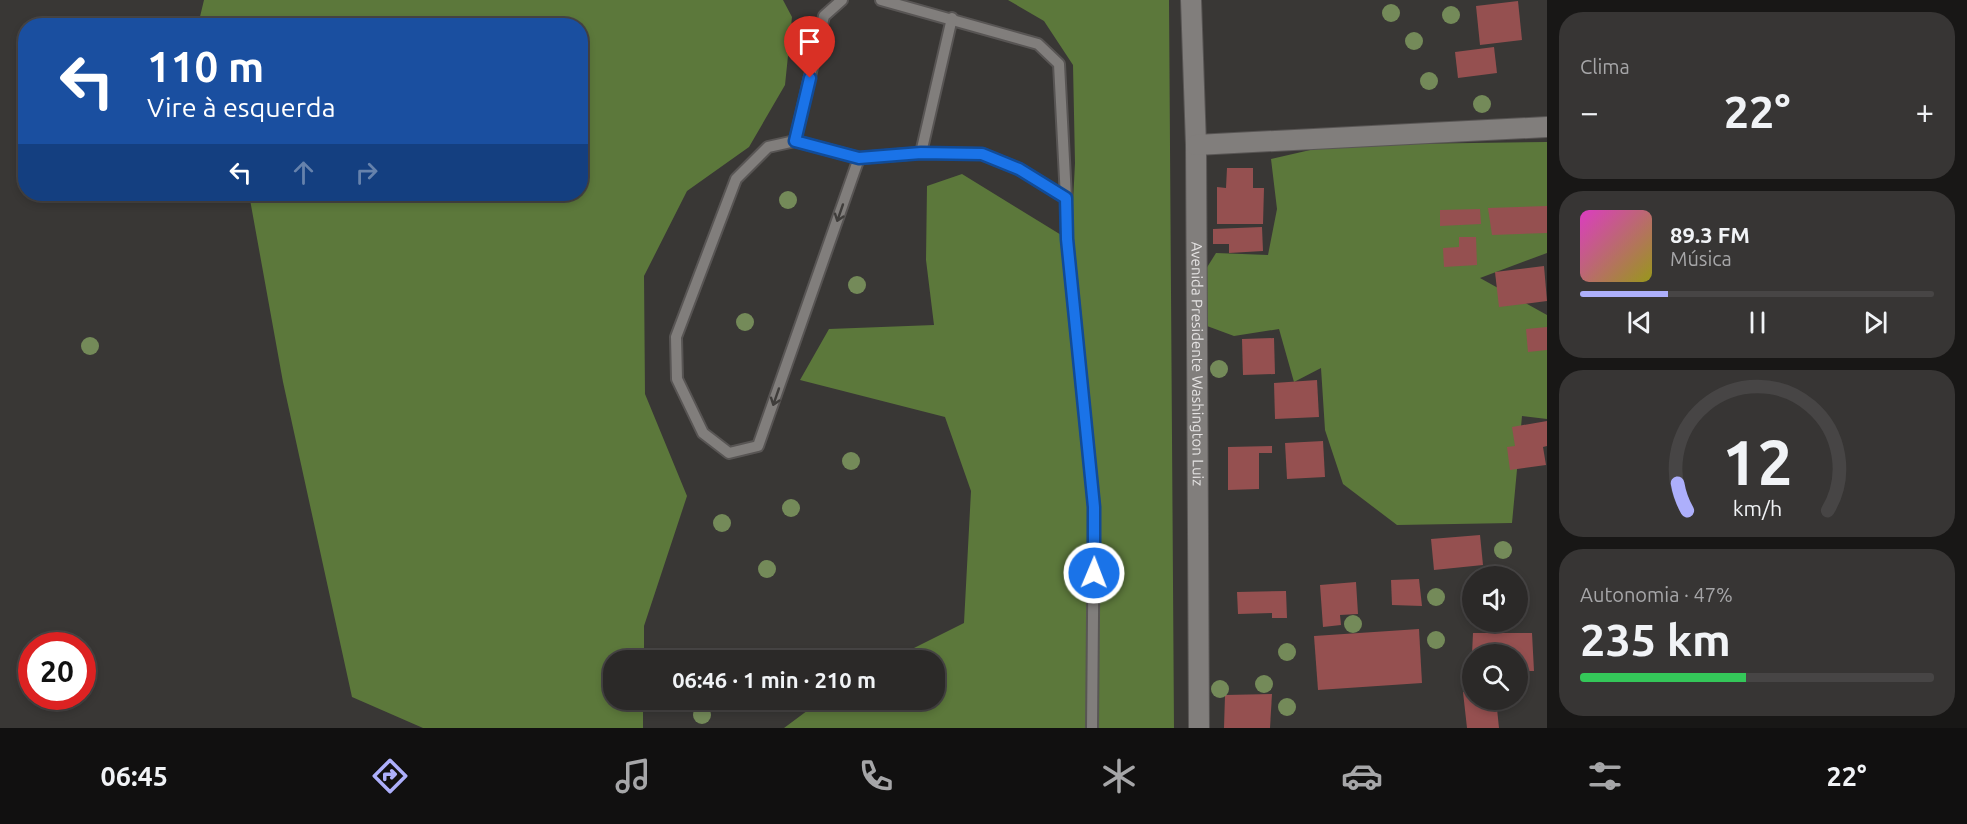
<!DOCTYPE html>
<html lang="pt">
<meta charset="utf-8">
<style>
:root{--surface:#2b2928;--page:#373534;--text:#f1f3f6;--muted:#a6a6a8;--line:#474545;--accent:#adaffb}
body{margin:0;font-family:Ubuntu,sans-serif;background:var(--page);color:var(--text);height:100vh;display:flex;flex-direction:column;font-size:22px;white-space:nowrap}
*{box-sizing:border-box;margin:0}
p{font-size:20px;color:var(--muted)}
.icon{flex:none;width:33px;height:33px;fill:none;stroke:currentColor;stroke-width:2;stroke-linecap:round;stroke-linejoin:round}
.map{position:relative;flex:1;overflow:hidden}
.details{display:flex;flex-direction:column;gap:12px;padding:12px;background:#181716;width:420px}
.details>*{flex:none}
.banner{position:absolute;left:18px;top:18px;width:570px;height:183px;border-radius:24px;box-shadow:0 3px 9px #0003,0 0 0 2px var(--line);background:#1a4fa0;color:#fff;overflow:hidden}
.controls{position:absolute;left:1462px;top:566px;display:grid;gap:12px}
.controls a{display:grid;place-items:center;width:66px;height:66px;border-radius:50%;background:var(--surface);box-shadow:0 3px 9px #0003,0 0 0 2px var(--line);font-size:30px}
.speed{position:absolute;left:18px;top:632px;display:flex;gap:12px;font-size:30px;font-weight:700;text-align:center}
.speed>*{display:grid;place-content:center;width:78px;height:78px;border-radius:50%;background:var(--surface);box-shadow:0 3px 9px #0003,0 0 0 2px var(--line);line-height:1}
.speed .limit{border:9px solid #d22;background:#fff;color:#111}
.pin{position:absolute;display:grid;place-items:center;width:51px;height:51px;color:#fff;margin:-62px -26px;border-radius:50% 50% 50% 0;rotate:-45deg;box-shadow:0 0 6px #0007}
.pin .icon{rotate:45deg}
.me{position:absolute;width:66px;margin:-33px;rotate:1deg;stroke-linejoin:round;filter:drop-shadow(0 0 4px #0008)}
.turn{display:flex;align-items:center;gap:21px;height:126px;padding:0 30px;font-size:27px}
.turn .icon{width:78px;height:78px;stroke-width:2.5}
.turn b{display:block;font-size:42px;line-height:51px}
.lanes{display:flex;align-items:center;height:57px;padding:0 30px;background:#0003;justify-content:center;gap:30px;direction:ltr}
.lanes .off{opacity:.35}
.big{font-size:45px;font-weight:600;line-height:1.1}
.details .tile{flex:1;display:flex;flex-direction:column;justify-content:center;gap:9px;min-width:0;padding:0 21px;border-radius:24px;background:var(--page)}
.details .dial{align-items:center;gap:0}
.dial svg{height:156px;overflow:visible;fill:none;stroke:var(--line);stroke-width:7;stroke-linecap:round;text-anchor:middle}
.dial text{fill:var(--text);stroke:none}
.song{display:flex;align-items:center;gap:18px}
.cover{width:72px;height:72px;border-radius:9px;background:linear-gradient(135deg,hsl(310 70% 55%),hsl(60 70% 35%))}
.played{height:6px;border-radius:3px;background:linear-gradient(90deg,var(--accent) 25%,var(--line) 25%)}
.keys{display:flex;justify-content:space-around;direction:ltr}
.heat{display:flex;justify-content:space-between;align-items:center;font-size:33px;direction:ltr}
.charge{height:9px;border-radius:4px;background:linear-gradient(90deg,#34c759 47%,var(--line) 0)}
.trip{position:absolute;left:603px;top:650px;width:342px;height:60px;border-radius:24px;background:var(--surface);box-shadow:0 3px 9px #0003,0 0 0 2px var(--line);font-weight:600;line-height:60px;text-align:center}
.tabs{display:flex;height:96px;justify-content:space-around;align-items:center;background:#111010;color:var(--muted)}
.tabs .icon{width:42px;height:42px}
.tabs .active{color:var(--accent)}
.tabs b{font-size:27px;color:var(--text)}
main{display:flex;flex:1;min-height:0}
.map>svg:first-child{display:block}
.forest{fill:#5c783b}
.building{fill:#955050}
.lines{fill:none;stroke-linecap:round;stroke-linejoin:round}
.lane-casing{stroke:#585554;stroke-width:14}
.street-casing{stroke:#585554;stroke-width:22}
.lane{stroke:#817e7c;stroke-width:10}
.street{stroke:#817e7c;stroke-width:20}
.tree{fill:#748a59}
.oneway{stroke:#3f3d3b}
.route-casing{stroke:#114b97;stroke-width:15}
.route{stroke:#1a73e8;stroke-width:10}
.labels{text-anchor:middle;stroke-width:6;stroke-linejoin:round;paint-order:stroke}
.street-label{font-size:15px;fill:#e5e3e3;stroke:#2f2d2b}
</style>
<main>
<div class="map">
<svg width="1547" height="728" viewBox="0 0 1547 728">
<rect width="100%" height="100%" fill="#393735"/>
<g class="forest">
<path d="M204 0H783L792 17 785 85 749 147 687 191 644 276 645 394 687 496 644 626V660H614V699H643V728H423L352 697 283 382 249 194H580V26L198 25Z"/>
<path d="M1008 0H1169L1174 728H784L823 699H934V660H890L964 623 971 491 945 417 800 380 829 329 934 325 926 260 927 186 962 174 1071 241 1075 163 1073 65 1044 21Z"/>
<path d="M1547 142V253L1480 278 1547 315V419L1522 416 1512 523 1397 525 1343 484 1325 430 1321 368 1294 382 1279 329 1234 336 1207 326 1206 269 1216 253 1268 255 1277 209 1271 159 1332 145Z"/>
</g>
<g class="building">
<path d="M1518 1 1522 40 1480 45 1476 6Z"/>
<path d="M1494 47 1497 73 1458 78 1455 52Z"/>
<path d="M1227 168H1253V188H1264L1263 224H1217V187L1226 188Z"/>
<path d="M1547 206V233L1492 235 1488 208Z"/>
<path d="M1480 209 1481 224 1440 226V210Z"/>
<path d="M1262 227 1263 251 1229 253V244H1213V229Z"/>
<path d="M1459 237H1476L1477 265 1444 267 1443 248 1459 247Z"/>
<path d="M1544 266 1547 301 1499 307 1495 272Z"/>
<path d="M1547 327V350L1528 352 1526 329Z"/>
<path d="M1274 338 1275 374 1243 375 1242 339Z"/>
<path d="M1317 380 1319 417 1275 419 1274 383Z"/>
<path d="M1547 421V446L1543 447 1546 465 1510 470 1507 447 1515 446 1512 427Z"/>
<path d="M1323 441 1325 477 1287 479 1285 443Z"/>
<path d="M1272 446V453H1259V489L1228 490V447Z"/>
<path d="M1480 535 1483 565 1434 570 1431 539Z"/>
<path d="M1419 579 1422 606 1392 605 1391 580Z"/>
<path d="M1356 582 1358 614 1340 615 1341 625 1323 627 1320 585Z"/>
<path d="M1286 591 1287 618H1272V613L1238 614 1237 592Z"/>
<path d="M1419 629 1422 683 1318 690 1314 636Z"/>
<path d="M1473 633H1532L1534 671H1518V654H1472Z"/>
<path d="M1473 690V699H1496L1499 728H1467L1463 692Z"/>
<path d="M1272 694 1270 728H1224L1225 695Z"/>
</g>
<g class="lines">
<g class="lane-casing">
<g id="lane">
<path d="M881 0 1038 44 1059 64 1066 198"/>
<path d="M795 141 824 16 842 0"/>
<path d="M921 153 952 18"/>
<path d="M859 158 758 446 729 453 703 433 677 379 676 337 736 179 768 147 795 141 859 158 921 153 982 154 1019 169 1066 198 1067 239 1094 507 1092 728"/>
</g>
</g>
<g class="street-casing">
<g id="street">
<path id="s1" d="M1191 0 1196 145 1199 728"/>
<path d="M1196 145 1547 127"/>
</g>
</g>
<use href="#lane" class="lane"/>
<use href="#street" class="street"/>
</g>
<g class="tree">
<circle cx="1391" cy="13" r="9"/>
<circle cx="1451" cy="15" r="9"/>
<circle cx="1414" cy="41" r="9"/>
<circle cx="1429" cy="81" r="9"/>
<circle cx="1482" cy="104" r="9"/>
<circle cx="788" cy="200" r="9"/>
<circle cx="857" cy="285" r="9"/>
<circle cx="745" cy="322" r="9"/>
<circle cx="90" cy="346" r="9"/>
<circle cx="1219" cy="369" r="9"/>
<circle cx="851" cy="461" r="9"/>
<circle cx="791" cy="508" r="9"/>
<circle cx="722" cy="523" r="9"/>
<circle cx="1503" cy="550" r="9"/>
<circle cx="767" cy="569" r="9"/>
<circle cx="1436" cy="597" r="9"/>
<circle cx="1353" cy="624" r="9"/>
<circle cx="1436" cy="640" r="9"/>
<circle cx="1287" cy="652" r="9"/>
<circle cx="1264" cy="684" r="9"/>
<circle cx="1220" cy="689" r="9"/>
<circle cx="1287" cy="707" r="9"/>
<circle cx="702" cy="715" r="9"/>
</g>
<defs><path id="oneway-shaft" d="M-6 0H5M1.5-3L5.5 0L1.5 3" fill="none" stroke-width="1.6" stroke-linecap="round" stroke-linejoin="round" transform="scale(1.5)"/></defs>
<g class="oneway">
<use href="#oneway-shaft" transform="translate(840 213) rotate(109)"/>
<use href="#oneway-shaft" transform="translate(776 397) rotate(109)"/>
</g>
<g class="lines">
<g class="route-casing">
<path id="route" d="M810 78 795 141 859 158 921 153 982 154 1019 169 1066 198 1067 239 1094 507V573"/>
</g>
<use href="#route" class="route"/>
</g>
<g class="labels">
<g class="street-label">
<text dy="5" stroke="none"><textPath href="#s1" startOffset="364">Avenida Presidente Washington Luiz</textPath></text>
</g>
</g>
</svg>
<div class="controls">
<a><svg class="icon" aria-label="sound" viewBox="0 0 24 24"><path d="M4 9h4l5-4v14l-5-4H4zM17 9q2 3 0 6"/></svg></a>
<a><svg class="icon" aria-label="search" viewBox="0 0 24 24"><circle cx="10" cy="10" r="6"/><path d="M15 15l6 6"/></svg></a>
</div>
<div class="speed"><div class="limit">20</div></div>
<div class="pin" style="left:810px;top:78px;background:#d93025"><svg class="icon" aria-label="arrive" viewBox="0 0 24 24"><path d="M6 21V4h12l-3 4 3 4H6"/></svg></div>
<svg class="me" style="left:1094px;top:573px" viewBox="-20 -20 40 40"><circle r="17" fill="#1a73e8" stroke="#fff" stroke-width="3"/><path d="M0-11L8 9 0 5-8 9z" fill="#fff"/></svg>
<div class="trip">06:46 · 1 min · 210 m</div>
<div class="banner">
<div class="turn"><svg class="icon" aria-label="left" viewBox="0 0 24 24"><path d="M17 20v-9H6M10 6l-5 5 5 5"/></svg><div><b>110 m</b>Vire à esquerda</div></div>
<div class="lanes"><svg class="icon" aria-label="left" viewBox="0 0 24 24"><path d="M17 20v-9H6M10 6l-5 5 5 5"/></svg><svg class="icon off" aria-label="ahead" viewBox="0 0 24 24"><path d="M12 20V5M6 11l6-6 6 6"/></svg><svg class="icon off" aria-label="right" viewBox="0 0 24 24"><path d="M7 20v-9h11M14 6l5 5-5 5"/></svg></div>
</div>
</div>
<section class="details">
<div class="tile"><p>Clima</p>
<div class="heat"><a>−</a><b class="big">22°</b><a>+</a></div>
</div>
<div class="tile">
<div class="song"><i class="cover"></i><div><b>89.3 FM</b><p>Música</p></div></div>
<div class="played"></div>
<div class="keys"><svg class="icon" aria-label="previous" viewBox="0 0 24 24"><path d="M18 5L8 12l10 7zM5 5v14"/></svg><svg class="icon" aria-label="pause" viewBox="0 0 24 24"><path d="M8 5v14M16 5v14"/></svg><svg class="icon" aria-label="next" viewBox="0 0 24 24"><path d="M6 5l10 7-10 7zM19 5v14"/></svg></div>
</div>
<div class="tile dial"><svg viewBox="0 0 100 80">
<path d="M14 69A42 42 0 1 1 86 69"/>
<path d="M14 69A42 42 0 0 1 9 55" stroke="#adaffb"/>
<text x="50" y="56" font-size="32" font-weight="700">12</text>
<text x="50" y="72" font-size="11">km/h</text>
</svg></div>
<div class="tile"><p>Autonomia · 47%</p><b class="big">235 km</b><div class="charge"></div></div>
</section>
</main>
<nav class="tabs">
<b>06:45</b>
<svg class="icon active" aria-label="directions" viewBox="0 0 24 24"><path d="M12 3l9 9-9 9-9-9zM9 14v-3h6M13 9l2 2-2 2"/></svg>
<svg class="icon" aria-label="music" viewBox="0 0 24 24"><path d="M9 18V5l10-2v13"/><circle cx="6" cy="18" r="3"/><circle cx="16" cy="16" r="3"/></svg>
<svg class="icon" aria-label="phone" viewBox="0 0 24 24"><path d="M5 4h4l2 5-3 2q2 4 5 5l2-3 5 2v4C11 20 4 13 5 4z"/></svg>
<svg class="icon" aria-label="climate" viewBox="0 0 24 24"><path d="M12 3v18M4 7l16 10M4 17L20 7"/></svg>
<svg class="icon" aria-label="car" viewBox="0 0 24 24"><path d="M5 17H2v-5l4-1 3-4h7l3 4 3 1v5h-3M9 17h6M6 11h13"/><circle cx="7" cy="17" r="2"/><circle cx="17" cy="17" r="2"/></svg>
<svg class="icon" aria-label="filters" viewBox="0 0 24 24"><path d="M4 7h16M4 17h16"/><circle cx="9" cy="7" r="2"/><circle cx="15" cy="17" r="2"/></svg>
<b>22°</b>
</nav>
